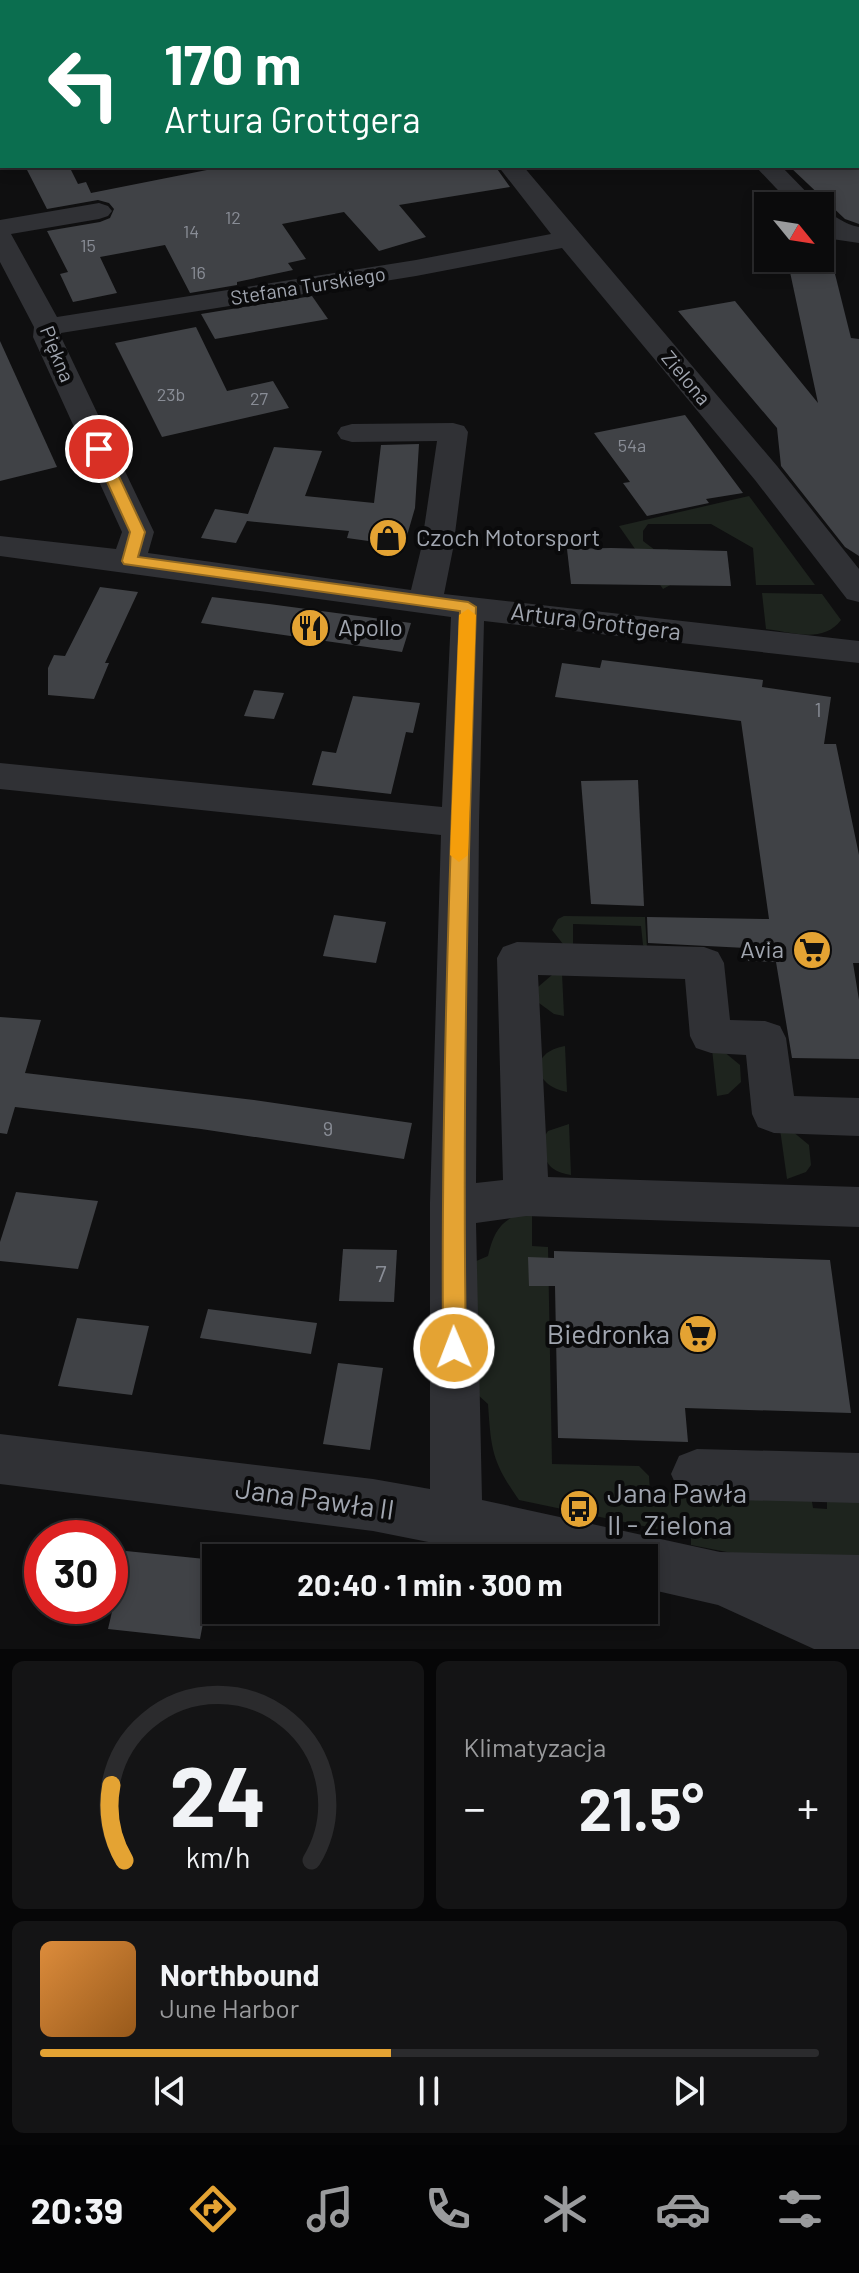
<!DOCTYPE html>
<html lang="pl">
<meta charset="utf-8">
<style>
:root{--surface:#0b0b0c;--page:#141415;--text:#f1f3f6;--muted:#9a9b9d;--line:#2b2b2d;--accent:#e4a333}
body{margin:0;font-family:Barlow,sans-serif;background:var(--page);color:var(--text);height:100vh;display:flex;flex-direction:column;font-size:30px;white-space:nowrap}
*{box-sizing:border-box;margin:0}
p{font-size:26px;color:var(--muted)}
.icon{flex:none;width:44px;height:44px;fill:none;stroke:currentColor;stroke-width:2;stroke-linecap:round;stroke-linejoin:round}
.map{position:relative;height:1649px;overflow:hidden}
.details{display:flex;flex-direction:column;gap:12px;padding:12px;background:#060607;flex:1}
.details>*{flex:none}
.banner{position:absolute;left:0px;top:0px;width:860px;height:168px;box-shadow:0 4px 12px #0003,0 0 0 2px var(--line);background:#0b6e4f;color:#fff;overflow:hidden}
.needle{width:52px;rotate:120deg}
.fabs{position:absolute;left:754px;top:192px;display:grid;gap:16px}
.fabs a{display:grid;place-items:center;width:80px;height:80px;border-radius:0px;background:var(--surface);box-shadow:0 4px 12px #0003,0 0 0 2px var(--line);font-size:40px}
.speed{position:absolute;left:24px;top:1520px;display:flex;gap:16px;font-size:40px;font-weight:700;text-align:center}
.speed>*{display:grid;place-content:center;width:104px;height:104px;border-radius:50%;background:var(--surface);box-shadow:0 4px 12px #0003,0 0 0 2px var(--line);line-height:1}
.speed .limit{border:12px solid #d22;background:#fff;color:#111}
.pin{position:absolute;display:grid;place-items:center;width:68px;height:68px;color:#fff;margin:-34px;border:4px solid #fff;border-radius:50%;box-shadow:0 2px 8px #0007}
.me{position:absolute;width:88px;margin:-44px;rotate:359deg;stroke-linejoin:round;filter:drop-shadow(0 0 6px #0008)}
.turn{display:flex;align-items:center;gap:28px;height:168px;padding:0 32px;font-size:36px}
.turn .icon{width:104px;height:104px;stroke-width:2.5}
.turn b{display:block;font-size:56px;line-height:68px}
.big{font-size:60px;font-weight:700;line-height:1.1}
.details .card{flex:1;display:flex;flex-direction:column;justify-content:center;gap:12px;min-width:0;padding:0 28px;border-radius:12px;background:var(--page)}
.details .dial{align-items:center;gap:0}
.dial svg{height:208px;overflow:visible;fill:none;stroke:var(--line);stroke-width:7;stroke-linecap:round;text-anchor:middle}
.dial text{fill:var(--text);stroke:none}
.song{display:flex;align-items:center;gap:24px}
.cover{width:96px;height:96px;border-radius:12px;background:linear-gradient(135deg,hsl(30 70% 55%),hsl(30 70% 35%))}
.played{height:8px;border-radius:4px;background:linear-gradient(90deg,var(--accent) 45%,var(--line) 45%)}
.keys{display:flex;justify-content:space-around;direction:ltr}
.heat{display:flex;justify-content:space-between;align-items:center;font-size:44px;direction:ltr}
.details .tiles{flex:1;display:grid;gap:12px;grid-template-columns:1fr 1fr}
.card:last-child{grid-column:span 2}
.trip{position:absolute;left:202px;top:1544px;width:456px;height:80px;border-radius:0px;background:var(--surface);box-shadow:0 4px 12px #0003,0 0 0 2px var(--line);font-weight:700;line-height:80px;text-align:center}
.menu{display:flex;height:128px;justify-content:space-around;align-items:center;background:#040405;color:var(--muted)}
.menu .icon{width:56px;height:56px}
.menu .active{color:var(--accent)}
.menu b{font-size:36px;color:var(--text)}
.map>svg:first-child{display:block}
.green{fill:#1e241e}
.building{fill:#404246}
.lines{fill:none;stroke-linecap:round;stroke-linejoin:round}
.minor{fill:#303135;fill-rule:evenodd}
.route{fill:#e4a333;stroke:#946a21;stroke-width:2}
.slow{fill:#f59e0b}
.labels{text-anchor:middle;stroke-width:8;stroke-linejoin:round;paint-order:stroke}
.far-number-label{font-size:18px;fill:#898d96}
.far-street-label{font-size:20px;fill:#a1a6b0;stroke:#0a0a0b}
.number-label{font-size:20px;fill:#898d96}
.poi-label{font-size:24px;fill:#a1a6b0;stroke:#0a0a0b;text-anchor:start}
.street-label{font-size:24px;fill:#a1a6b0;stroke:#0a0a0b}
.near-number-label{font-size:24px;fill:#898d96}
.near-poi-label{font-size:28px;fill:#a1a6b0;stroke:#0a0a0b;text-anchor:end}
.near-street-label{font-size:28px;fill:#a1a6b0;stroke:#0a0a0b}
</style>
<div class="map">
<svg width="859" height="1649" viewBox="0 0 859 1649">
<rect width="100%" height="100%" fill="#0f0f10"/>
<g class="green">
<path d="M749 496 815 585H756L753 548 711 524H648L643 531V541L655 550 668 549 672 584 663 589 619 526Z"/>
<path d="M762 593 822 594 841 620C823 644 792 632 766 629Z"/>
<path d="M564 916 645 917 647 948 643 945 641 926 573 924V946L563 944 552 930 558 919Z"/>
<path d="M562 973 564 1016 554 1014 539 1003 538 987 552 975Z"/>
<path d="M565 1046 567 1092C533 1086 528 1052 565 1046Z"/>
<path d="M712 1049 723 1051 740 1065 741 1082 728 1094 717 1096Z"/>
<path d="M569 1124 571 1175C548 1171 544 1162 542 1140L548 1131Z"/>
<path d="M780 1129 792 1131 809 1145 811 1165 806 1172 787 1179Z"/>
<path d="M532 1211V1246L548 1247 552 1464 639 1466 649 1476 650 1492 811 1496 813 1508 827 1509V1497L859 1498V1578L691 1545V1536L519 1500C492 1462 491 1449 488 1404L468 1386 474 1262 488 1256C494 1229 504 1216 532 1211Z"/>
</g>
<g class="building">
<path d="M25 166H69L78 184 86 182 91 193 227 166H495L510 187 399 205 426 237 379 251 344 212 282 224 306 259 288 263 293 270 237 282V285L190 293 165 245 100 257 117 293 73 302 60 274 68 272 47 231 100 222 110 218 114 209 109 203 98 200 47 209Z"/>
<path d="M789 166H859V224L845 219Z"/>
<path d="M787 258H831L851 338 859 339V556L845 547 781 466 777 428 678 311 735 301 818 403Z"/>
<path d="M312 296 328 319 215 339 201 314Z"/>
<path d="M196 327 227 391 273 381 289 408 162 437 115 343Z"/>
<path d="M0 341 57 467 0 481Z"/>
<path d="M685 415 743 493 706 499 709 503 647 516 623 483 630 482 594 433Z"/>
<path d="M419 444 415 508 404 546 347 538 349 531 247 521 236 543 201 538 215 509 248 514 274 447 322 451 305 496 374 503 381 445Z"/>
<path d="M611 548 727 551 731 586 571 584 567 549Z"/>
<path d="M100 587 138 592 105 663H109L94 699 48 695V668L54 655 65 656Z"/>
<path d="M212 597 269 604 411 623 402 652 201 623Z"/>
<path d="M602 660 763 680 762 687 831 697 824 744H836L859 855V963H853L859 1000V1059L792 1058 776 962 748 961 746 948 648 943 647 917 769 919 741 721 555 697 562 663 600 668Z"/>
<path d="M254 690 284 693 274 719 244 716Z"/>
<path d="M353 696 420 703 413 733 406 732 391 794 312 785 322 751 336 753Z"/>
<path d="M638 780 644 906 591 904 581 781Z"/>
<path d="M334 915 386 922 376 963 323 956Z"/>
<path d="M0 1017 41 1020 25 1073 254 1100 412 1123 404 1159 201 1129 15 1107 7 1134 0 1133Z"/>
<path d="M16 1192 98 1201 78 1269 0 1261V1242Z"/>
<path d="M343 1249 397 1250 394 1302 339 1301Z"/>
<path d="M554 1251 830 1260 851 1413 685 1408 688 1442 558 1438 555 1286H529L528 1257 554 1258Z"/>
<path d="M208 1309 317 1323 311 1354 200 1338Z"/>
<path d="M77 1318 149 1326 132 1395 58 1386Z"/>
<path d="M338 1363 383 1368 370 1450 323 1444Z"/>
<path d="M126 1551 215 1560 200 1639 108 1629Z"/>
</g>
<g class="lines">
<g class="minor">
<path d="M55 0H77L78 2H56Z"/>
<path d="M89 0H123L87 2Z"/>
<path d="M369 0H391L393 2H371Z"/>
<path d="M591 0H613L614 2H592Z"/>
<path d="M830 0H852L854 2H832Z"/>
<rect x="858" y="58" width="1" height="14"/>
<rect x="0" y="127" width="2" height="14"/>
<path d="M498 166H523L777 466 859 569V602L847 599 755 480 562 248 416 276 61 333V337L154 532 148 553 411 590 421 549 437 441 352 442 341 439 337 433 341 427 352 424 453 423 464 426 468 432 453 549 444 594 859 641V663L484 621 479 823 476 1183 503 1180 497 958 503 947 517 942 704 947 718 952 724 963 730 1020 765 1021 780 1026 786 1038 794 1096 859 1098V1136L774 1133 758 1127 752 1114 746 1055 711 1053 696 1048 690 1036 685 979 538 975 548 1177 859 1187V1227L526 1216 476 1223 482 1500 720 1552 859 1555V1649H814L718 1605 644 1588V1558H509L373 1531 0 1484V1434L373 1479 430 1489V1203L441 835 0 789V763L442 807 451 617 0 556V536L116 549 122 532 33 337 34 327 0 262V220L99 203 108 206 112 211 108 216 99 219 11 234 57 317 416 260 551 234Z"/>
<path d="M755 166H781L820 206H793Z"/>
<path d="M820 210C835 214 844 225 859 227V243L832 239 820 230Z"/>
<path d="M697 1449 859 1453V1503L697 1499 679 1492 671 1474 679 1456Z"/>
</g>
</g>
<path class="route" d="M99 444 106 449 145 532 138 557 468 602 476 607C468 854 462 1101 466 1348L463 1356 454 1359 446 1356 443 1348C441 1103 449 857 460 611L124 564 122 561 130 532 92 449Z"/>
<path class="slow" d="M468 609 476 615 468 855 459 862 450 855 459 615Z"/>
<defs>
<g id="shop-disc" transform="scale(2)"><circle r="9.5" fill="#e4a333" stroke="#0a0a0b"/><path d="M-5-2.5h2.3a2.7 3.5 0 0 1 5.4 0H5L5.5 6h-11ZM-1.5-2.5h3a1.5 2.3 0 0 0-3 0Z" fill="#111"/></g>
<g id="restaurant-disc" transform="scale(2)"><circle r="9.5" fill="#e4a333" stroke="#0a0a0b"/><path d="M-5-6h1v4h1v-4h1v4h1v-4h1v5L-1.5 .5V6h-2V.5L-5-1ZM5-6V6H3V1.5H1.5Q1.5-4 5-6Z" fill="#111"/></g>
<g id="supermarket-disc" transform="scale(2)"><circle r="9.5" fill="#e4a333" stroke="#0a0a0b"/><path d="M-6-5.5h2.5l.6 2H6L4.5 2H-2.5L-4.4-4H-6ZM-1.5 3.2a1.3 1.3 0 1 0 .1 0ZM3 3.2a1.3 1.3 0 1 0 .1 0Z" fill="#111"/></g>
<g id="bus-disc" transform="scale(2)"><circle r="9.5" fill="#e4a333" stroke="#0a0a0b"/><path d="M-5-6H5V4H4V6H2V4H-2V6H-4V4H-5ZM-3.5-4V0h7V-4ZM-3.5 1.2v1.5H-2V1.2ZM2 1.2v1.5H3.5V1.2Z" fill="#111"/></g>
</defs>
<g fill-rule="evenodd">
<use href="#shop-disc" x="388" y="538"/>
<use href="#restaurant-disc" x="310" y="628"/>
<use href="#supermarket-disc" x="812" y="950"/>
<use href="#supermarket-disc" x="698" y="1334"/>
<use href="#bus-disc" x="579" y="1509"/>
</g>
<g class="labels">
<g class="far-number-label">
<text x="233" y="224">12</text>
<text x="191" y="238">14</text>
<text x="88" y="252">15</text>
<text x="198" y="279">16</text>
<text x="171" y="401">23b</text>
<text x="259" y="405">27</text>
<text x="632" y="452">54a</text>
</g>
<g class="far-street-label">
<text transform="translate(308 286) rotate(-9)" y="7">Stefana Turskiego</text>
<text transform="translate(57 354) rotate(68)" y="7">Piękna</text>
<text transform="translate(686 378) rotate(50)" y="7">Zielona</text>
</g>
<g class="number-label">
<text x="818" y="717">1</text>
<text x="328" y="1136">9</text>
</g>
<g class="poi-label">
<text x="416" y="546">Czoch Motorsport</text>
<text x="338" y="636">Apollo</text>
<text x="784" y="958" text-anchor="end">Avia</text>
</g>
<g class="street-label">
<text transform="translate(596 622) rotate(7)" y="8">Artura Grottgera</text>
</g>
<g class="near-number-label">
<text x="381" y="1282">7</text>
</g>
<g class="near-poi-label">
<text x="670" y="1344">Biedronka</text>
<text x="607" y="1503" text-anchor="start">Jana Pawła<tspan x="607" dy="32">II - Zielona</tspan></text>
</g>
<g class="near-street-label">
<text transform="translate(315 1499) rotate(8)" y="10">Jana Pawła II</text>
</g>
</g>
</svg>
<div class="fabs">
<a><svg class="needle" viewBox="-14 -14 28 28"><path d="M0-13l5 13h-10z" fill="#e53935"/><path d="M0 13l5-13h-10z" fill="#9a9b9d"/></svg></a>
</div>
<div class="speed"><div class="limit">30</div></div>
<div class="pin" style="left:99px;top:449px;background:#d93025"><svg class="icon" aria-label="arrive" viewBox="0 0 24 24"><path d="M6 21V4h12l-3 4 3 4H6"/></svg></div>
<svg class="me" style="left:454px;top:1348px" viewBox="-20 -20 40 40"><circle r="17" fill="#e4a333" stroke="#fff" stroke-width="3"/><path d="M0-11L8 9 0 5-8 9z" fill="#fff"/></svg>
<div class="trip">20:40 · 1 min · 300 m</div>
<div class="banner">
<div class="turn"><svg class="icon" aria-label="left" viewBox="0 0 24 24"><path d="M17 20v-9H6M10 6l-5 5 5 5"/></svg><div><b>170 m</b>Artura Grottgera</div></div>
</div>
</div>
<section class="details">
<div class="tiles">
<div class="card dial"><svg viewBox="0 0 100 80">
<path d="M14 69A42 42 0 1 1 86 69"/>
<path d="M14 69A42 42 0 0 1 9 40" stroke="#e4a333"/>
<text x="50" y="56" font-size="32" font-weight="700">24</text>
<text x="50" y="72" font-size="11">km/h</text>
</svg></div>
<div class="card"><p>Klimatyzacja</p>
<div class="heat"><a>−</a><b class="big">21.5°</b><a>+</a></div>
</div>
<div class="card">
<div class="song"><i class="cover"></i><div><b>Northbound</b><p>June Harbor</p></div></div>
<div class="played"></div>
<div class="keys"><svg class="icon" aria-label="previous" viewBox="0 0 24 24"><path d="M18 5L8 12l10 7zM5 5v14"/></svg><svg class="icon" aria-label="pause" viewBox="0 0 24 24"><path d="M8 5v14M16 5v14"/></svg><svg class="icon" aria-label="next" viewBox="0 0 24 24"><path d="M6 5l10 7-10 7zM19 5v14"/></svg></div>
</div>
</div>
</section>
<nav class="menu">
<b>20:39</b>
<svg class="icon active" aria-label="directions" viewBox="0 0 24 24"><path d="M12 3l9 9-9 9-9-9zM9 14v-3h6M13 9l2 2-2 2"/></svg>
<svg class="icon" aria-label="music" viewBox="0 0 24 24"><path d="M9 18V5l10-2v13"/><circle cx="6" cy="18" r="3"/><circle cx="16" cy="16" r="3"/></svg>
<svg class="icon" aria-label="phone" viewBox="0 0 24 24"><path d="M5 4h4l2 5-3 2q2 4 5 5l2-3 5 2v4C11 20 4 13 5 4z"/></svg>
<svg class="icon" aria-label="climate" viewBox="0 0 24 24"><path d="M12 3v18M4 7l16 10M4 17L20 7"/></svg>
<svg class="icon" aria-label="car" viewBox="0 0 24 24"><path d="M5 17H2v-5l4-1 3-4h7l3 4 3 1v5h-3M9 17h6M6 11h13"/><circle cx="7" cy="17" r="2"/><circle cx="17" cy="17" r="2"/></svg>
<svg class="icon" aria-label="filters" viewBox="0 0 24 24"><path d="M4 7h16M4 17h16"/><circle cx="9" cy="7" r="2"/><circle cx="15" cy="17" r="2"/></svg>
</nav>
